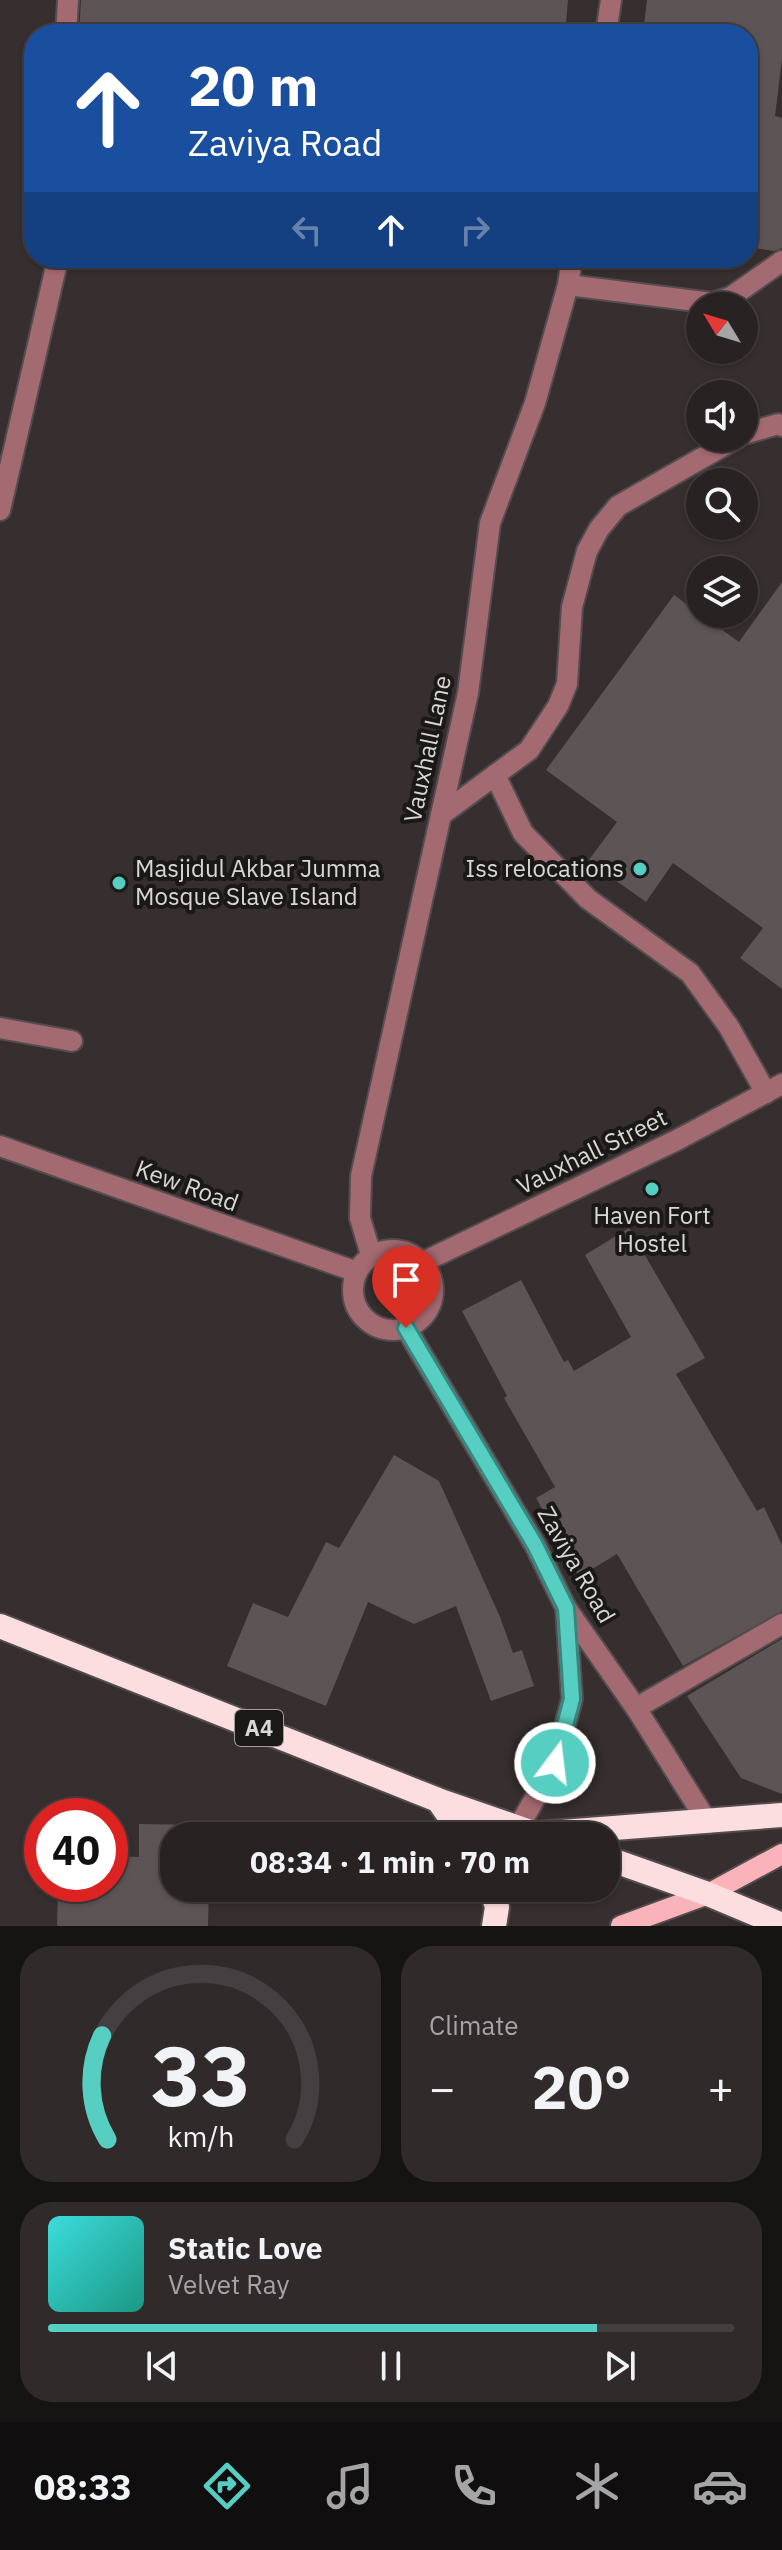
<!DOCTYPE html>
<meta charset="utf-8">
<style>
:root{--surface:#282223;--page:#302a2b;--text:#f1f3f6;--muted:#a5a4a6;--line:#443f41;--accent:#57cec2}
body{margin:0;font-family:"IBM Plex Sans",sans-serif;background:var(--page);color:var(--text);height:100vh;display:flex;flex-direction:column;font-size:30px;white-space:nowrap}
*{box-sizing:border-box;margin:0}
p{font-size:26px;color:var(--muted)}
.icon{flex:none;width:44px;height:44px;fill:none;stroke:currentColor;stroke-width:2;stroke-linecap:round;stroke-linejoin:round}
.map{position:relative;height:1926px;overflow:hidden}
.sheet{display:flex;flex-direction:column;gap:20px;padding:20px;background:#161313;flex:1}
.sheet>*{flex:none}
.hud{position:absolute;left:24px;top:24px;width:734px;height:244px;border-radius:32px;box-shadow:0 2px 6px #0004,0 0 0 2px var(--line);background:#1a4fa0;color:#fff;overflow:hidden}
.needle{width:52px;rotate:308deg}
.fabs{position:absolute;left:686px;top:292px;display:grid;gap:16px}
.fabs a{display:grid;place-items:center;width:72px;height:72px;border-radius:50%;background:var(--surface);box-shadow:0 2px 6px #0004,0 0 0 2px var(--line);font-size:40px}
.speed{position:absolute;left:24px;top:1798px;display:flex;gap:16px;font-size:40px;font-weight:700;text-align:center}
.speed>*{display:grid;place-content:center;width:104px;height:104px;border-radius:50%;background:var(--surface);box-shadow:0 2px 6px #0004,0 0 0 2px var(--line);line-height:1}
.speed .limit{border:12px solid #d22;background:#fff;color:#111}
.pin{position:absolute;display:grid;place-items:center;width:68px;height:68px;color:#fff;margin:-82px -34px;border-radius:50% 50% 50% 0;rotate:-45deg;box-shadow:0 0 8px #0007}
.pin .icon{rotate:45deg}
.me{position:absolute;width:88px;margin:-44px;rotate:15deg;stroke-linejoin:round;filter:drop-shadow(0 0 6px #0008)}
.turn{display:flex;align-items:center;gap:28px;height:168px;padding:0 32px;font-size:36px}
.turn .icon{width:104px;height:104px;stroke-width:2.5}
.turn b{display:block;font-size:56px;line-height:68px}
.lanes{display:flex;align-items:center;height:76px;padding:0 32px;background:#0003;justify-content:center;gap:40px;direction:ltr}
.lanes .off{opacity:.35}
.big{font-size:60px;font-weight:700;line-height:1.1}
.sheet .widget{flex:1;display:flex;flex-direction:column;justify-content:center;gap:12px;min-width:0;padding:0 28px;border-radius:32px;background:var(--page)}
.sheet .dial{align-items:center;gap:0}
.dial svg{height:208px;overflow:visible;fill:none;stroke:var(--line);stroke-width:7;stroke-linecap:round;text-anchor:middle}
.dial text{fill:var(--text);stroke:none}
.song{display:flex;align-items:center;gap:24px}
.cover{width:96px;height:96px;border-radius:12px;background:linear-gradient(135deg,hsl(180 70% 55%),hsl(170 70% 35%))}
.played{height:8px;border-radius:4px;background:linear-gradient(90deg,var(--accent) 80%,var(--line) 80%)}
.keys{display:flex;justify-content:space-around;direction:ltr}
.heat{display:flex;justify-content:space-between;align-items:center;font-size:44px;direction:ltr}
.sheet .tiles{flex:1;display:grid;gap:20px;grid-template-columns:1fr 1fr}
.widget:last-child{grid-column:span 2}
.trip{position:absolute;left:160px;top:1822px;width:460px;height:80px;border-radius:32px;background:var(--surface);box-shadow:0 2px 6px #0004,0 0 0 2px var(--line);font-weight:700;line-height:80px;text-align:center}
.tab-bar{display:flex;height:128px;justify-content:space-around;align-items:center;background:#100e0e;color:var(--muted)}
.tab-bar .icon{width:56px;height:56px}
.tab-bar .on{color:var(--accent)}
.tab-bar b{font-size:36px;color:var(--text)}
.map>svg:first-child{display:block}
.building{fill:#5d5455}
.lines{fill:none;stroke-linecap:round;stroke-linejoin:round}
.minor-casing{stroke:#544c4d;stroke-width:24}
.major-casing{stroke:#544c4d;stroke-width:24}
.highway-casing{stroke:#544c4d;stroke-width:28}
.minor{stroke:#a46a71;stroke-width:20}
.major{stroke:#fab3bb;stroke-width:20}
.highway{stroke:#fcdee1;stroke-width:24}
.route-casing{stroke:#39867e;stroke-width:20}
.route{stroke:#57cec2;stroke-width:14}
.poi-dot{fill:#57cec2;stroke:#1b1818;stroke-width:3}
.labels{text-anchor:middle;stroke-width:8;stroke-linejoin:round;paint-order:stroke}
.shield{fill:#1b1818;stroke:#a19d9d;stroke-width:2}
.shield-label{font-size:22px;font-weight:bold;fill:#dbd6d6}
.street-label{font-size:24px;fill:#dbd6d6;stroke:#1b1818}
.poi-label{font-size:24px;fill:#dbd6d6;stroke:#1b1818;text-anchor:start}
</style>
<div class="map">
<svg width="782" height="1926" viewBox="0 0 782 1926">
<rect width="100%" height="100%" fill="#362e2f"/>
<g class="building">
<path d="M81 0H568L565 34H79Z"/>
<path d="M647 0H782V59L775 116 782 118V248L774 251 748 247V34H643Z"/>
<path d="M782 582V989L740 958 763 928 673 863 646 902 588 861 617 822 546 770 674 595 739 642Z"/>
<path d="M629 1228 705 1358 676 1374 757 1511 764 1507 782 1545V1611L683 1666 617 1554 579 1577 536 1498 555 1487 504 1398 507 1396 462 1311 521 1280 564 1362 568 1360 574 1371 631 1337 585 1255Z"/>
<path d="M394 1455 439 1481 500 1617 513 1653 522 1650 534 1686 491 1701 456 1606 414 1624 368 1602 326 1706 227 1666 253 1603 288 1617 326 1542 339 1548Z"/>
<path d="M782 1639V1794L741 1778 687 1696Z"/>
<path d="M139 1824 210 1825V1836H174V1888H209L208 1926H57L58 1890H78V1884H110V1856L139 1857Z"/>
</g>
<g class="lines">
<g class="minor-casing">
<g id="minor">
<path d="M66 34 68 0"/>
<path d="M606 34 611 0"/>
<path d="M568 285 712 303 731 297 782 261"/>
<path d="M744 434 778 424 782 426"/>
<path d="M0 510 58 258"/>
<path d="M495 775 523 833 588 899 690 973 729 1027 766 1093"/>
<path d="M441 815 529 750 558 706 567 684 572 607 587 551 599 529 618 506 737 438"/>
<path d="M0 1028 72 1041"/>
<path d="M0 1146 357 1272"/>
<circle cx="393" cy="1290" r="40"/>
<path d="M371 1255 360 1218 361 1176 468 693 490 523 535 403 568 285 572 258"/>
<path d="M423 1262 677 1140 782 1084"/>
<path d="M406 1328 535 1545 566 1608 636 1708 708 1823"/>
<path d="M636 1708 782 1624"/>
<path d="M518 1828 555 1763 572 1699 566 1608"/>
</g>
</g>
<g class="major-casing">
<path id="major" d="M621 1926 708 1894 782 1854"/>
</g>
<g class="highway-casing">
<g id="highway">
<path d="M0 1626 438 1800 542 1836"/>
<path d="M438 1800 463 1836"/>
<path d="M536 1834 782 1815"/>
<path d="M606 1858 708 1894 782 1925"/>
<path d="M491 1888 497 1907 494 1926"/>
</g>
</g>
<use href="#minor" class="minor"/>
<use href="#major" class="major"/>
<use href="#highway" class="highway"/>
</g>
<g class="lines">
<g class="route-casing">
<path id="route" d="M406 1328 535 1545 566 1608 572 1699 555 1763"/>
</g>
<use href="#route" class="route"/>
</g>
<g class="poi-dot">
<circle cx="640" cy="869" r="8"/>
<circle cx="119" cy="883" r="8"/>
<circle cx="652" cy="1189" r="8"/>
</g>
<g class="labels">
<rect class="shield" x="235" y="1710" width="48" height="36" rx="6"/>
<g class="shield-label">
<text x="259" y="1736">A4</text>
</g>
<g class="street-label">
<text transform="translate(428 749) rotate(-78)" y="8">Vauxhall Lane</text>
<text transform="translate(592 1152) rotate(-26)" y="8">Vauxhall Street</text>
<text transform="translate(187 1186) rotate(20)" y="8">Kew Road</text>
<text transform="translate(576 1565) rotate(60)" y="8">Zaviya Road</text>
</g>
<g class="poi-label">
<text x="135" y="877">Masjidul Akbar Jumma<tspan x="135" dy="28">Mosque Slave Island</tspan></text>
<text x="624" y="877" text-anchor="end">Iss relocations</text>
<text x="652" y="1224" text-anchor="middle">Haven Fort<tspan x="652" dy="28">Hostel</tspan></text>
</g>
</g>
</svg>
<div class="fabs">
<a><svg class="needle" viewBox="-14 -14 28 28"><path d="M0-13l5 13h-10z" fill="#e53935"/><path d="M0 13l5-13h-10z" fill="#a5a4a6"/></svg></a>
<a><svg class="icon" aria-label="sound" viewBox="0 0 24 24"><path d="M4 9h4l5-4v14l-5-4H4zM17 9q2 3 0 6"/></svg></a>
<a><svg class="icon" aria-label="search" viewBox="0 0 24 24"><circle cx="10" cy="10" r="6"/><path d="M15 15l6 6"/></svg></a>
<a><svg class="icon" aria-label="layers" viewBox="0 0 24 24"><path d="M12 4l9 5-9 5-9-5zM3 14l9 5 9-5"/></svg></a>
</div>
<div class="speed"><div class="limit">40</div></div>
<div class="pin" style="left:406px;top:1328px;background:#d93025"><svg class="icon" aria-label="arrive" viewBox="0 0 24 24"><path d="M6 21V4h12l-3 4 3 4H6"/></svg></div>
<svg class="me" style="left:555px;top:1763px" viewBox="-20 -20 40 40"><circle r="17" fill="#57cec2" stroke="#fff" stroke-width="3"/><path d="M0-11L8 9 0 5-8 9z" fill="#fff"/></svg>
<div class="trip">08:34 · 1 min · 70 m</div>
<div class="hud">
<div class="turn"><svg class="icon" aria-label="ahead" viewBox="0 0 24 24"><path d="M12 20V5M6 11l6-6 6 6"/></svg><div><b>20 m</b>Zaviya Road</div></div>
<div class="lanes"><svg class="icon off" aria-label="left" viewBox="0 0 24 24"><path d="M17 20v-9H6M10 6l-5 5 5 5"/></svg><svg class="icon" aria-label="ahead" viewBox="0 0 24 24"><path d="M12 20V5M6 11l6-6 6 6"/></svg><svg class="icon off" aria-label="right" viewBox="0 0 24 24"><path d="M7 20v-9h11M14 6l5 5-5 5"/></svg></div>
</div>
</div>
<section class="sheet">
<div class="tiles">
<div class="widget dial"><svg viewBox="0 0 100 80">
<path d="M14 69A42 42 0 1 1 86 69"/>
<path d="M14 69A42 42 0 0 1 12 29" stroke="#57cec2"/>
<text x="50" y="56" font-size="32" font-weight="700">33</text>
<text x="50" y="72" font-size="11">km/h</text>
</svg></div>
<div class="widget"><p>Climate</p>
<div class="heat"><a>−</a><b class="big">20°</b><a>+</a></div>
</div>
<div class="widget">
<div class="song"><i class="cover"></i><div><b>Static Love</b><p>Velvet Ray</p></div></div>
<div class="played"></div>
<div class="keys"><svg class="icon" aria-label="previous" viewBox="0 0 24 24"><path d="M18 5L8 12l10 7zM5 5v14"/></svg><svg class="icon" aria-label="pause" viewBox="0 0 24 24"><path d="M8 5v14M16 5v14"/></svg><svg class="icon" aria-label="next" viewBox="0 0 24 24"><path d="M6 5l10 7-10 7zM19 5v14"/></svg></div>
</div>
</div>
</section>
<nav class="tab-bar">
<b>08:33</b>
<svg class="icon on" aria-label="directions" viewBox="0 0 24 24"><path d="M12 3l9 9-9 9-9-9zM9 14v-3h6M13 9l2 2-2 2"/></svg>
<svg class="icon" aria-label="music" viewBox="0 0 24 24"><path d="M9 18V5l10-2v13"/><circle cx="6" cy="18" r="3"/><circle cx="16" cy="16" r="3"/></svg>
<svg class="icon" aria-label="phone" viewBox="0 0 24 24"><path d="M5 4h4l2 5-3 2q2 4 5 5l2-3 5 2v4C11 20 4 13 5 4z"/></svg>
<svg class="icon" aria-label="climate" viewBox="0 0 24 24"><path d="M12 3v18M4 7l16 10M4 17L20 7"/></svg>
<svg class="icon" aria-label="car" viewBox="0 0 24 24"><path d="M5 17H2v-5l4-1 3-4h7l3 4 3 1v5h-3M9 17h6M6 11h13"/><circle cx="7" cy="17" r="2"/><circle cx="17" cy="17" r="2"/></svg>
</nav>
